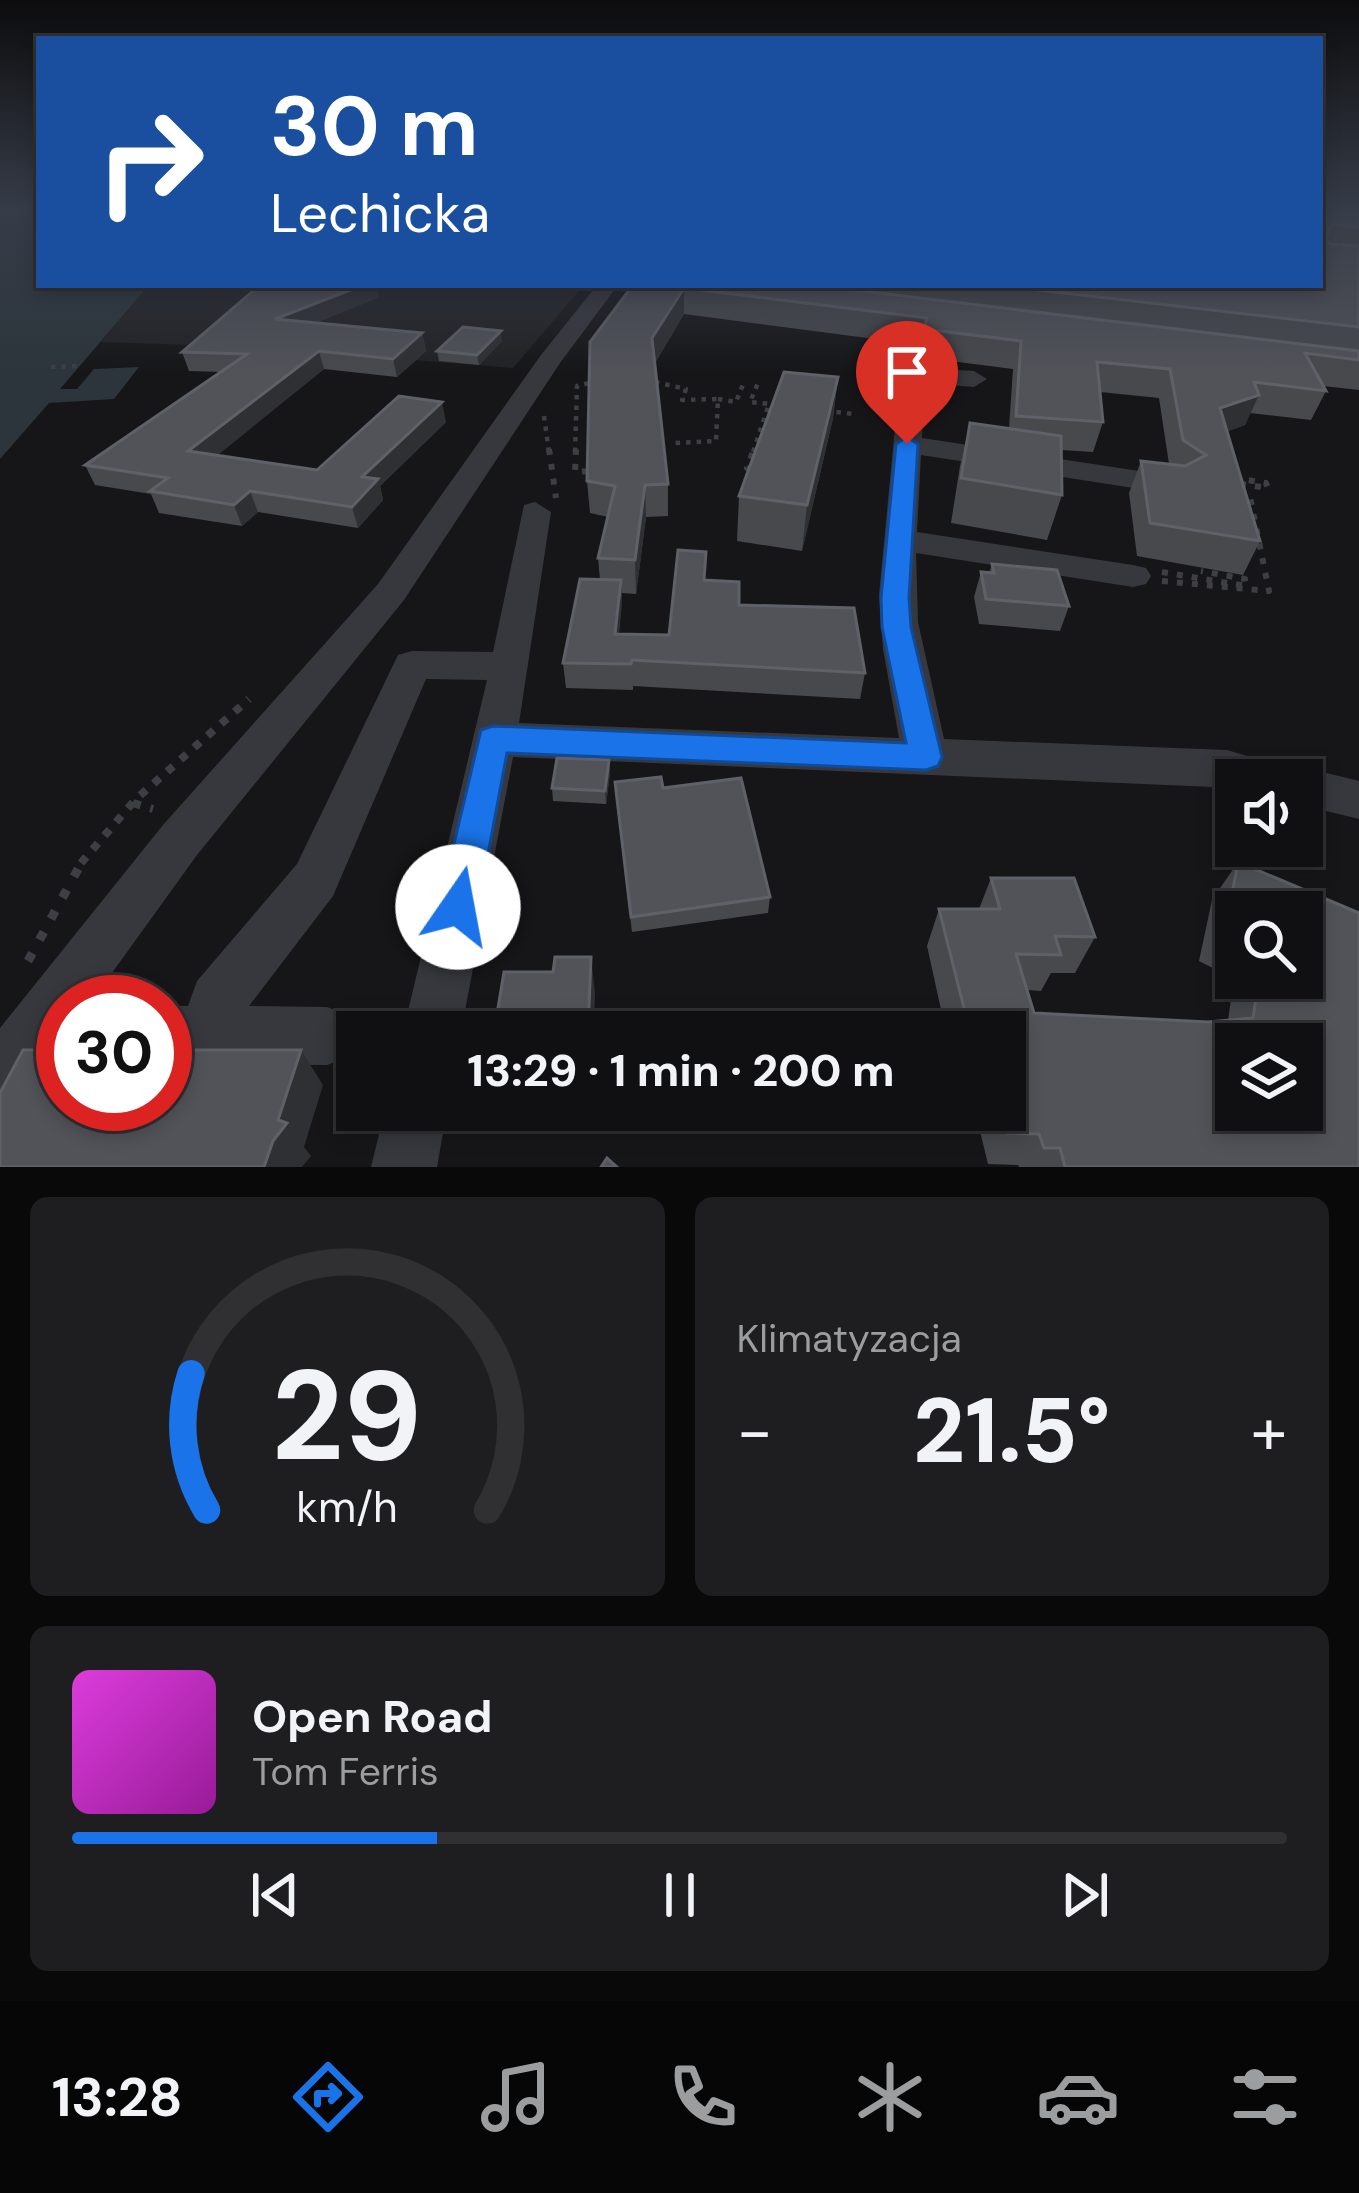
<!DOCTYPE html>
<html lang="pl">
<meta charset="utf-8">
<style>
:root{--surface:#101012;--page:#1e1e20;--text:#f1f3f6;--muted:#9c9d9f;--line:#303032;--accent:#1a73e8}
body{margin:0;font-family:"DM Sans",sans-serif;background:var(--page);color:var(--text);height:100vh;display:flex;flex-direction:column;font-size:45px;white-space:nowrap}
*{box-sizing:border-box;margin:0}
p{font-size:39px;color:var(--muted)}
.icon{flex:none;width:66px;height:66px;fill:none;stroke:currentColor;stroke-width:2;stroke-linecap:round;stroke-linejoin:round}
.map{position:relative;height:1167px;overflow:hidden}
.panel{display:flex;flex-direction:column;gap:30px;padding:30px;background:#09090a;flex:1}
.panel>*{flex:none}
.top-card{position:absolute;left:36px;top:36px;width:1287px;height:252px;border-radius:0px;box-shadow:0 6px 18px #0003,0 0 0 3px var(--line);background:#1a4fa0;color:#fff;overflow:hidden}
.buttons{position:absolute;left:1215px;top:759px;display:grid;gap:24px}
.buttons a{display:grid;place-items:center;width:108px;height:108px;border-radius:0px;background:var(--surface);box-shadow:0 6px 18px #0003,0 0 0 3px var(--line);font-size:60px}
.speed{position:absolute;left:36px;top:975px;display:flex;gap:24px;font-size:60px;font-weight:700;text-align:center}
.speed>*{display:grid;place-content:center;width:156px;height:156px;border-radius:50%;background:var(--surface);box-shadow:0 6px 18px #0003,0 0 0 3px var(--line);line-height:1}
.speed .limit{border:18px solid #d22;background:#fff;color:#111}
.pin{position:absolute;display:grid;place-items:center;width:102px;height:102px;color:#fff;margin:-123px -51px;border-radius:50% 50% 50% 0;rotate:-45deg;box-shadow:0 0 12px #0007}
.pin .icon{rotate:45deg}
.me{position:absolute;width:132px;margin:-66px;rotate:12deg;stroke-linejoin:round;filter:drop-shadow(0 0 9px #0008)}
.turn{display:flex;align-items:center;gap:42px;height:252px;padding:0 36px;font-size:54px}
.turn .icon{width:156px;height:156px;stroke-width:2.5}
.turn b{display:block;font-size:84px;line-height:102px}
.big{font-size:90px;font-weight:800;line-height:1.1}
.panel .card{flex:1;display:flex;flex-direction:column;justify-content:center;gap:18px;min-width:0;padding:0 42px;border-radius:18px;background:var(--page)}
.panel .dial{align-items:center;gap:0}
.dial svg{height:312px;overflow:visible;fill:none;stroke:var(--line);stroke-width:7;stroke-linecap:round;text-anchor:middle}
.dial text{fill:var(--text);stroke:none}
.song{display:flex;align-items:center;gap:36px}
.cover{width:144px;height:144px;border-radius:18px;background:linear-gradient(135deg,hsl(300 70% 55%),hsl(300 70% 35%))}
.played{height:12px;border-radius:6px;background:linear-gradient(90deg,var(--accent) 30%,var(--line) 30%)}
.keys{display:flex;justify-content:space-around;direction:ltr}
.heat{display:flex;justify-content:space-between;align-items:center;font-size:66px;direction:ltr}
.panel .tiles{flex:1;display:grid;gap:30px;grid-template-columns:1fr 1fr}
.card:last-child{grid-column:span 2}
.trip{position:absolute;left:336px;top:1011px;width:690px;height:120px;border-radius:0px;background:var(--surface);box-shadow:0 6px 18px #0003,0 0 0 3px var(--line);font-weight:800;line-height:120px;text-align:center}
.tab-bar{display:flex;height:192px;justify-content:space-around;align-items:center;background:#060607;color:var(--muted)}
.tab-bar .icon{width:84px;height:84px}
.tab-bar .active{color:var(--accent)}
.tab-bar b{font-size:54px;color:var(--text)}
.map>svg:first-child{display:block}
.built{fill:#222225}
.water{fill:#2c353c}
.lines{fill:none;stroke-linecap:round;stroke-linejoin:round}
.path-far3{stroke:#3d3f44;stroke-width:4.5;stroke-dasharray:4.5 6;stroke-linecap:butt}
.path-far2{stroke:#3d3f44;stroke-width:6;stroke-dasharray:6 9;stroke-linecap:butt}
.path-far1{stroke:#3d3f44;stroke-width:8;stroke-dasharray:8 10;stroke-linecap:butt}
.path{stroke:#3d3f44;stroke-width:9;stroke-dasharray:9 15;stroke-linecap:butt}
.minor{fill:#37383d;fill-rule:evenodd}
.wall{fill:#47494d;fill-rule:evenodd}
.shaded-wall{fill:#2f3033}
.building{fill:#525359;stroke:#5f6168;stroke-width:3;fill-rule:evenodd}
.route{fill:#1a73e8;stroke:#114b97;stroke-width:3}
</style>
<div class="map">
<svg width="1359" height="1167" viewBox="0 0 1359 1167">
<rect width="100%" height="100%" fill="#161618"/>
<path class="built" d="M149 285H584L513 368 254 347 101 342Z"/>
<path class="water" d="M0 210H39V285H149L60 389H77L94 369 139 367 114 399 49 403 0 459Z"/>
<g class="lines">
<g class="path-far3">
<path d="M51 367 81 366"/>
<path d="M655 382 686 389 682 400 718 399 716 441 674 443"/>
<path d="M718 399 736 402 744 382"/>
<path d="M826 411 855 414"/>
<path d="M544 416 549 452"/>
<path d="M575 452 577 386 594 382"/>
<path d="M753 452 769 404 750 402 758 383"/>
</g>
<g class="path-far2">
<path d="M549 449 556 498"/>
<path d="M576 449 575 472 590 471"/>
<path d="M752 469 747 468 754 449"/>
<path d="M1234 478 1266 483 1268 488 1235 483"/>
<path d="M1162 572 1246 586 1245 579 1201 571"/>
<path d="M1162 581 1269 591 1250 497 1241 495"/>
</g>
<g class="path-far1">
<path d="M133 803 153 809"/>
<path d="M81 863 135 800 249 699"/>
</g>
<path class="path" d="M28 961 83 860"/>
<g class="minor">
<path d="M597 285H618L560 363 404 600 197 855 91 1002H63V1040L22 1098 0 1106V1028L163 825 378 584 541 355Z"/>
<path d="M913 367 974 371 987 379 974 387 925 383 922 438 1172 476 1188 485 1172 494 921 455 917 532 1133 565 1146 568 1151 576 1146 584 1133 587 916 553 918 622 944 739 1227 750 1294 770 1302 767 1359 781V819L1302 805V780H1236V788L513 757 461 1032H403L487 680 426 679 333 896 249 1006 327 1007 348 1015 356 1036 348 1057 327 1065 165 1064V1006H188L197 981 297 864 398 655 412 651 493 652 524 505 535 502 551 512 519 723 899 738 883 649 879 595 900 375Z"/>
<path d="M385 1110H447L437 1167H371Z"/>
</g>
</g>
<g class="wall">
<path d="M1320 210H1359V390L1323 386 1326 391 1311 420 1250 413 1245 425 1227 431 1260 541 1243 575 1137 556 1129 493 1141 461 1169 464 1159 398 1100 392 1103 422 1093 452 1061 450 1062 495 1047 540 951 523 960 466 970 423 1009 428 1013 369 919 357 921 345 684 314 655 363 668 484V516L646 517 636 594 622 593 619 634 669 635 705 580 739 605 865 673 860 699 633 686V690L566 688 563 663 600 580 598 558 608 517 590 513 587 481 633 285H1320Z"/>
<path d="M260 285H376L379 297 315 323 422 333 426 351 397 377 324 369 217 455 317 470 446 422 380 486 383 500 358 528 258 512 242 526 159 513 151 494 95 485 85 465 221 372 189 371 182 352Z"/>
<path d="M502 341 479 365 439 361 437 351Z"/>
<path d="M838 377 833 418 802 551 737 541 739 496Z"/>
<path d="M992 564 1069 606 1060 631 979 624 974 597 981 572 989 573Z"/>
<path d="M609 760 610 773 606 804 553 801 552 788Z"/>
<path d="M663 788 770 897 768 913 632 932 616 798Z"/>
<path d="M1238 862 1359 913V1167H1019L1018 1165 988 1164 980 1131 966 1130 962 1114 820 1116 818 1120 494 1133 486 1110H1005V1032H946L927 946 939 909H979L991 878H1074L1095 937 1075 973H1051L1041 991 1027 990 1034 1013 1208 1022 1228 1020 1234 979 1199 961 1212 900ZM1236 912H1302V978H1236ZM1236 1044H1302V1110H1236Z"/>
</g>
<g class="shaded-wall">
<path d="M363 285H376L379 297 280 337 275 319Z"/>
<path d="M684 288V314L653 366 652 338Z"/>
<path d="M501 331 502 341 479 365 477 355Z"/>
<path d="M422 333 426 351 397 377 393 359Z"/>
<path d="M319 351 324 369 197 472 188 451Z"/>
<path d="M838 377 833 418 802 551 807 505Z"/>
<path d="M1259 395 1245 425 1207 439 1220 408Z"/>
<path d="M442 402 446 422 380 486 383 500 358 528 352 507 362 477Z"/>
<path d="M645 485 646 517 636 594 635 560Z"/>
<path d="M250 491 258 512 242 526 234 505Z"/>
<path d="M621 580 622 605 616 659 615 634Z"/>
<path d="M609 760 610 773 606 804 605 791Z"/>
<path d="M591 957 595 993 594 1032H588Z"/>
<path d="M301 1050 323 1085 304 1147 311 1156 302 1167H264Z"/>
</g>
<g class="building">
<path d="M1320 210H1359V227L1331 224 1326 239 1330 244 1359 246V327L994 285H1320Z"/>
<path d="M260 285H363L275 319 422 333 393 359 319 351 188 451 317 470 399 396 442 402 362 477 378 479 352 507 250 491 234 505 150 491 168 478 85 465 247 354 182 352Z"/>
<path d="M633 285H812L1359 351V360L1305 353 1326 391 1254 382 1259 395 1220 408 1260 541 1150 523 1141 461 1185 466 1206 455 1183 440 1170 369 1097 362 1103 422 1016 416 1021 341 924 329 927 318 684 288 652 338 668 484 645 485 635 560 598 558 615 486 587 481 590 342Z"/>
<path d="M463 327 501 331 477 355 437 351Z"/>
<path d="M784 372 838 377 807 505 739 496Z"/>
<path d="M970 423 1061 436 1062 495 961 478Z"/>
<path d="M678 550 706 552 704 580 739 582V605L854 608 865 673 632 660 631 664 563 663 580 579 621 580 615 634 669 635Z"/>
<path d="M992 564 1057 570 1069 606 986 599 981 572 994 573Z"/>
<path d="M557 758 609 760 605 791 552 788Z"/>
<path d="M661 777 663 788 741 778 770 897 631 917 615 782Z"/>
<path d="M1238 862 1359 913V1167H1065L1060 1148H1044L1039 1134 1007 1133 1001 1110H1005V1032H970L939 909H1000L991 878H1074L1095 937 1055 936 1061 955 1016 954 1034 1013 1208 1022 1253 1018 1259 978H1302V912H1236V930L1226 925ZM1236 1044H1302V1110H1236Z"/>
<path d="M555 957H591L588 1032H494L504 972H553Z"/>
<path d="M23 1050H63V1104H165V1050H301L278 1120 287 1123 273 1141 264 1167H0V1093Z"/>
<path d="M607 1158 617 1167H601Z"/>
</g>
<linearGradient id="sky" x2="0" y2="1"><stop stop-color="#0c0c0d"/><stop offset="0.56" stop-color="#363c48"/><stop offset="1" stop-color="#363c48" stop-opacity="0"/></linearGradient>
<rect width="1359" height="373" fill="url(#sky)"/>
<path class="route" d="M907 437 918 444 909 598 911 627 942 757 938 766 926 770 507 753 478 907 472 919 458 925 444 919 439 907 481 730 493 726 906 743 882 627 881 598 896 444Z"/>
</svg>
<div class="buttons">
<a><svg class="icon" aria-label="sound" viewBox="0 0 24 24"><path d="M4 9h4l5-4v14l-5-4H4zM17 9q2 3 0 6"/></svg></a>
<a><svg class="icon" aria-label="search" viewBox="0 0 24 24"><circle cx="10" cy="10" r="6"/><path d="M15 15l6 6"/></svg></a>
<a><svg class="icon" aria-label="layers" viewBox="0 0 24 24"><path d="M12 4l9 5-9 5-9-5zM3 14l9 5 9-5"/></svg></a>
</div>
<div class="speed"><div class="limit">30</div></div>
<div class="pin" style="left:907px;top:444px;background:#d93025"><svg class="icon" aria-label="arrive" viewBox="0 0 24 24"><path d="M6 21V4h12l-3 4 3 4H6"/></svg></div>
<svg class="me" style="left:458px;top:907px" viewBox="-20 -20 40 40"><circle r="19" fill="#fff"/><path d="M0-13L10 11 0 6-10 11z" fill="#1a73e8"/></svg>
<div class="trip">13:29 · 1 min · 200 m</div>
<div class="top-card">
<div class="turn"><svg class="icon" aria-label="right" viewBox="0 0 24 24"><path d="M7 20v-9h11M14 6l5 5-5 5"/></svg><div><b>30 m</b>Lechicka</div></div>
</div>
</div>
<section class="panel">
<div class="tiles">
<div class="card dial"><svg viewBox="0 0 100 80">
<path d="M14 69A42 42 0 1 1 86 69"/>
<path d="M14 69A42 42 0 0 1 10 34" stroke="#1a73e8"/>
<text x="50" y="56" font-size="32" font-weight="700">29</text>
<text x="50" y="72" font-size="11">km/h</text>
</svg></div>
<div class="card"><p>Klimatyzacja</p>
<div class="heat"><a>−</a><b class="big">21.5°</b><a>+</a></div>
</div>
<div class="card">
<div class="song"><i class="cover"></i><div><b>Open Road</b><p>Tom Ferris</p></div></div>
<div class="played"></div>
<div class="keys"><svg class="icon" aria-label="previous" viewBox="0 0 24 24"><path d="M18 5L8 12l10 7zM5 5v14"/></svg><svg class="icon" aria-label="pause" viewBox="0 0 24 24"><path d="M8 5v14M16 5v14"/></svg><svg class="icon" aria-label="next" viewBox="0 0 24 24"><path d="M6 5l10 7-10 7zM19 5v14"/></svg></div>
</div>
</div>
</section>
<nav class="tab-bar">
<b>13:28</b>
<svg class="icon active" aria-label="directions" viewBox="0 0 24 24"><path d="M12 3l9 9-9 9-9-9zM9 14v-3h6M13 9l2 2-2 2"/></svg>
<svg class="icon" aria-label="music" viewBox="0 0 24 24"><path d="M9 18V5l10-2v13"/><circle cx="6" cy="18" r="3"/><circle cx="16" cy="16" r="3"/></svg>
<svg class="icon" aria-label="phone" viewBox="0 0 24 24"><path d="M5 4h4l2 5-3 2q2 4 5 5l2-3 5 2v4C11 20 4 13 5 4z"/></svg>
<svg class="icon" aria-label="climate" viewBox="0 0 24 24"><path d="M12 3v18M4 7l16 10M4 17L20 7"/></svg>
<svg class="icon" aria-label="car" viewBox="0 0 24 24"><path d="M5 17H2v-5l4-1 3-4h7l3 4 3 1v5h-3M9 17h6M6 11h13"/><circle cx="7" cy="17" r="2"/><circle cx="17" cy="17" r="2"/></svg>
<svg class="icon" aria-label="filters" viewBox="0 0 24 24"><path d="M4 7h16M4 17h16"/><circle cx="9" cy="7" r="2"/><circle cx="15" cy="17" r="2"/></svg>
</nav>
